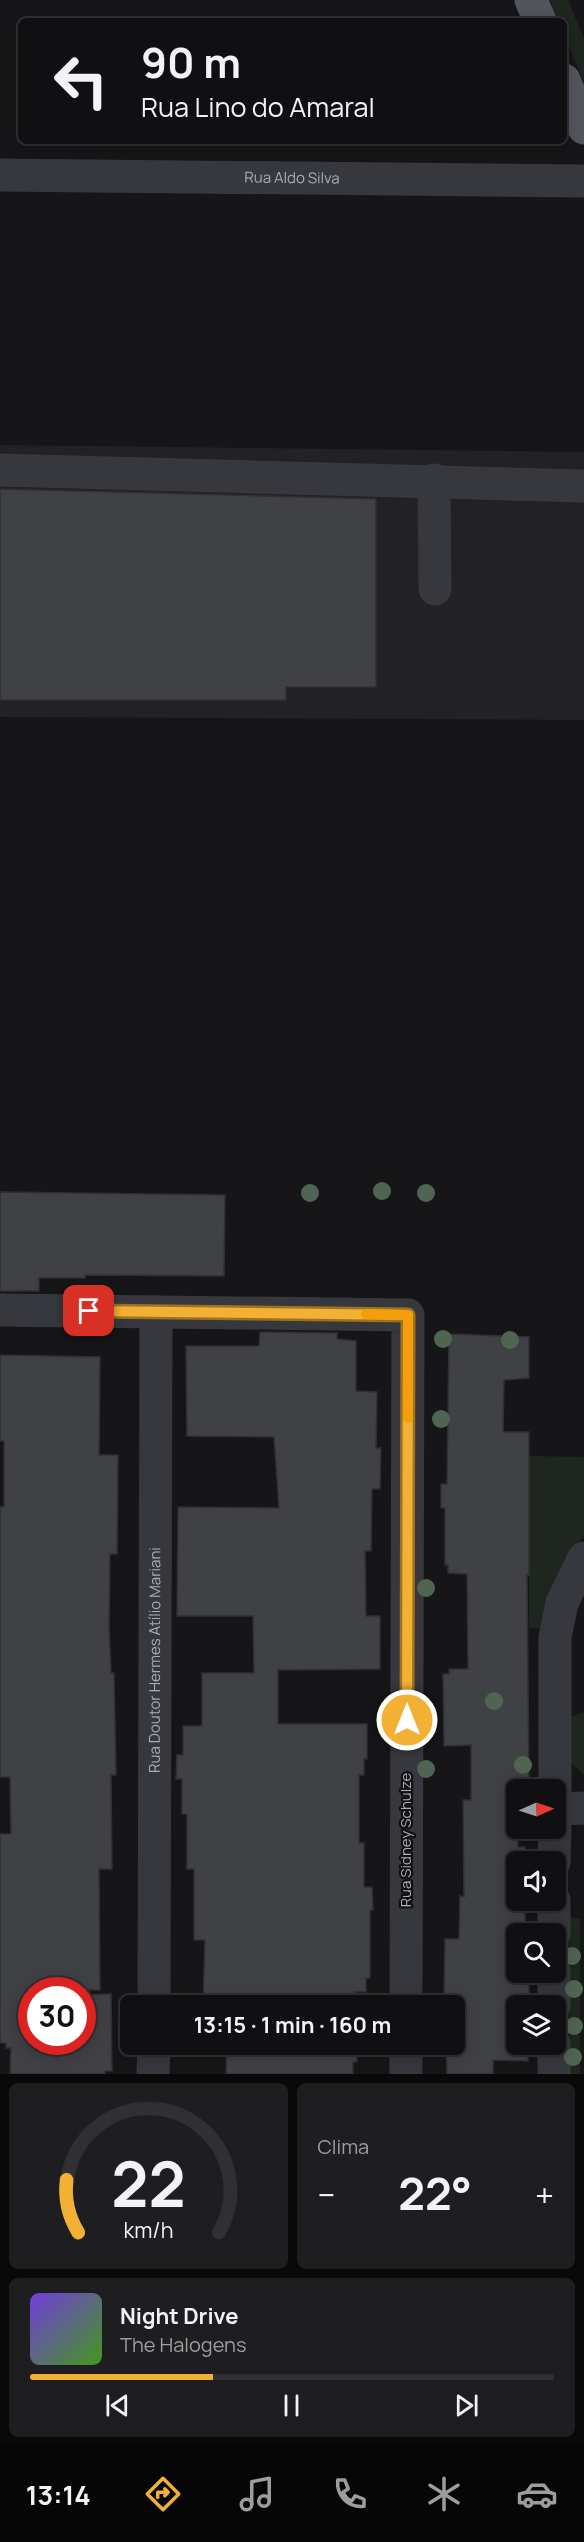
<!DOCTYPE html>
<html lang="pt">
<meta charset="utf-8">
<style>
:root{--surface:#101012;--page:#1e1e20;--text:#f1f3f6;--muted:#9c9d9f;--line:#303032;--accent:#f2b134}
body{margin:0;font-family:Manrope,sans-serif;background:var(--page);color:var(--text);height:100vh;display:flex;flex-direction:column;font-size:22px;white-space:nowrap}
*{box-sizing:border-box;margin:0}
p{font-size:20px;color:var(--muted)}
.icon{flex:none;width:33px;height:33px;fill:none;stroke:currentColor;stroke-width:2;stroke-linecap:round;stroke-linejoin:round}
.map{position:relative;height:2074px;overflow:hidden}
.sheet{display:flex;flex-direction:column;gap:9px;padding:9px;background:#09090a;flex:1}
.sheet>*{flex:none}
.top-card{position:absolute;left:18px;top:18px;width:549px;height:126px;border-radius:9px;box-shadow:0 3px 15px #0003,0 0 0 2px var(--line);background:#101012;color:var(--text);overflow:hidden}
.needle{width:39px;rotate:87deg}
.controls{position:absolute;left:506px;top:1779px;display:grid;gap:12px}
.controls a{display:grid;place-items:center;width:60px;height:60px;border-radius:9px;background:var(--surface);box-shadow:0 3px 15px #0003,0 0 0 2px var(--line);font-size:30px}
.speed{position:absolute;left:18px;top:1977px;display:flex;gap:12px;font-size:30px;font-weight:700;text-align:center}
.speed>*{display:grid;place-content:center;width:78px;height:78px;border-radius:50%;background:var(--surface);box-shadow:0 3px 15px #0003,0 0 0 2px var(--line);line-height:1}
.speed .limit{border:9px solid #d22;background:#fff;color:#111}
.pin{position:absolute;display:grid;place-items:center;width:51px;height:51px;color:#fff;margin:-26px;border-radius:12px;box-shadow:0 3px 9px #0006}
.me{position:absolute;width:66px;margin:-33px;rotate:0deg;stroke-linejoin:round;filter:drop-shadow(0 0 4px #0008)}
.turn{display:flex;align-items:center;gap:21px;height:126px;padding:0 24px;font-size:27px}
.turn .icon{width:78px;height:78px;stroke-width:2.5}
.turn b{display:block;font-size:42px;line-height:51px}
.big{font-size:45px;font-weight:700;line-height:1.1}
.sheet .card{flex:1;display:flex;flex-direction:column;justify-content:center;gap:9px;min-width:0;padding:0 21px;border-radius:9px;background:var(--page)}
.sheet .dial{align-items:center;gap:0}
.dial svg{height:156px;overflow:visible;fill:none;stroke:var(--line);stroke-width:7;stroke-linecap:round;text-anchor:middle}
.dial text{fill:var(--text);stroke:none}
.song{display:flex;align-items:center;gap:18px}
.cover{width:72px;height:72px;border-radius:9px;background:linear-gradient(135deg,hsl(260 70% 55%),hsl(100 70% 35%))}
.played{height:6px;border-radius:3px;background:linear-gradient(90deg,var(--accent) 35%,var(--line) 35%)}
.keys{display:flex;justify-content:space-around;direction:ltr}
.heat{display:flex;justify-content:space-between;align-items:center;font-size:33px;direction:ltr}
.sheet .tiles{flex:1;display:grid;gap:9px;grid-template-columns:1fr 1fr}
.card:last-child{grid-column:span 2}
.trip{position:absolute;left:120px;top:1995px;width:345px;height:60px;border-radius:9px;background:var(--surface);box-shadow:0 3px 15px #0003,0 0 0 2px var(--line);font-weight:700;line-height:60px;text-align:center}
.tabs{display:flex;height:96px;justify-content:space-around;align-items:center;background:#060607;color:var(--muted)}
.tabs .icon{width:42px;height:42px}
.tabs .current{color:var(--accent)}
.tabs b{font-size:27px;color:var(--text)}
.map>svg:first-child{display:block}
.built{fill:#222225}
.green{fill:#1e261f}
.building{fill:#404145;stroke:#303034;stroke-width:1.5}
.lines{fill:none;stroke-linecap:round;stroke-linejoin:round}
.minor{stroke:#37383d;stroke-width:33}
.major{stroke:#53555c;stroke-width:33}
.tree{fill:#506452}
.route-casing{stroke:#9d7322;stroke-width:15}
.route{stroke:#f2b134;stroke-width:10}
.slow{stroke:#f59e0b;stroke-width:10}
.labels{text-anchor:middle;stroke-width:4.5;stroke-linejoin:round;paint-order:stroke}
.street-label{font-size:15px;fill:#a8adb8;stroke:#111113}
</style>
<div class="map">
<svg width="584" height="2074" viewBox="0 0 584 2074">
<rect width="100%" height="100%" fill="#161618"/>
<path class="built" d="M0 445 584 452V720L0 717Z"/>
<g class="green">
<path d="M550 0H568L584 39V83L564 35V21H558Z"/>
<path d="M529 1456 584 1457V1536L574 1550 542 1629 529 1628Z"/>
<path d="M584 1712V1775L568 1760V1718Z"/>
<path d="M571 1917 580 1919V2074H567V1921Z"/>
</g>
<g class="building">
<path d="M0 489 376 499V687H286V700H0Z"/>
<path d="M0 1192 225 1195 224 1276 85 1275V1278H39V1291H0Z"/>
<path d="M260 1332 337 1333V1339L356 1341V1391L377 1392 376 1448H381L380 1489H372L371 1551H365L366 1616H380V1669L278 1670V1724H367V1759H364V1775H359V1843H364V1887H372L373 1910H370V1978H366V1992H355V2006H203L205 1940H194V1869H187V1814H182V1779H176L177 1755H183V1726H202V1673H254L253 1616H177L178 1507 279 1508 274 1437 187 1436 186 1346H259Z"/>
<path d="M449 1334 529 1337V1378L504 1380 503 1432H529V1575H527L529 1790H516L518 1847H525V1862H516V1900H525V1934H516V1972H529V2006H516V2044H528V2061L493 2060V2074H447L446 2044H454V2006H446V1999H444L445 1939H459L460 1896 464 1897 463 1800H471V1745L444 1746 443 1674H449V1669H468L467 1574 448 1573V1565H445V1508H441V1484H447Z"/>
<path d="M0 1355 100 1357 99 1455H118L117 1554H110L109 1625 111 1673H114L116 1775H111L112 1869H99L100 1990H32V2042H82V1995L111 1994 112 2071H105V2074H10L11 2048H6V2043H0V1834H11L10 1777H0V1507H4V1441H0Z"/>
<path d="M227 2044H356L357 2062H353V2074H226Z"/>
</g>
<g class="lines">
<g class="minor">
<path id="s1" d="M0 175 584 181"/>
<path d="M0 470 584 486"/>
<path d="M434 480 435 589"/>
<path d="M0 1310 408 1315 406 2006"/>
<path d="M555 1790V1637L562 1603 584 1558"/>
<path d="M555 1809 584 1808"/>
<path d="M554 1862 555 1828"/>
<path d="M554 1934V1900"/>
<path id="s2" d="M154 2006 156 1312"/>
<path d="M554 2006V1972"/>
<path d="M153 2074 154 2044"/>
<path d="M406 2074V2044"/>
<path d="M554 2074V2044"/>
</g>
<g class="major">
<path d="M531 0 540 21"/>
<path d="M564 80 584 128"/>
</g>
</g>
<g class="tree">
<circle cx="382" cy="1191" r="9"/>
<circle cx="310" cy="1193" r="9"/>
<circle cx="426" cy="1193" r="9"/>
<circle cx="443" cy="1339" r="9"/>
<circle cx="510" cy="1340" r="9"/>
<circle cx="441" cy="1419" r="9"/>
<circle cx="426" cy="1588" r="9"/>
<circle cx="494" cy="1701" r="9"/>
<circle cx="523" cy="1765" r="9"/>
<circle cx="426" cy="1769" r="9"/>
<circle cx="572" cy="1956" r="9"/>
<circle cx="574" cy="1989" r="9"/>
<circle cx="574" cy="2026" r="9"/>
<circle cx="573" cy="2057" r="9"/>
</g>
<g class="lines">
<g class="route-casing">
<path id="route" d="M89 1311 408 1315 407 1720"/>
</g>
<use href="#route" class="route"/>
<path class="slow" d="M366 1314 408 1315V1418"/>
</g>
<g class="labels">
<g class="street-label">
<text dy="5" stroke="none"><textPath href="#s1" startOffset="292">Rua Aldo Silva</textPath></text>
<text dy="5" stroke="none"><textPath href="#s2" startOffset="346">Rua Doutor Hermes Atílio Mariani</textPath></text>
<text transform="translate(406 1840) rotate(-90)" y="5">Rua Sidney Schulze</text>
</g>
</g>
</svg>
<div class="controls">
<a><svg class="needle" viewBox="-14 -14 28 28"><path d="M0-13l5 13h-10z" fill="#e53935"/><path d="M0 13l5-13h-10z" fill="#9c9d9f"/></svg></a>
<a><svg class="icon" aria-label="sound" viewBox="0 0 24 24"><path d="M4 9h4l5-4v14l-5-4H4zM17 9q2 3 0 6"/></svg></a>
<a><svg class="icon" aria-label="search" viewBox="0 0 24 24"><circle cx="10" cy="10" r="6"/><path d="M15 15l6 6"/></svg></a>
<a><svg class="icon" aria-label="layers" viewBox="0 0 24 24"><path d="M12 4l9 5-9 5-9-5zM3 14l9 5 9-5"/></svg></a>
</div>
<div class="speed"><div class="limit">30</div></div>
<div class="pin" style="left:89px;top:1311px;background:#d93025"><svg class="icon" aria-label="arrive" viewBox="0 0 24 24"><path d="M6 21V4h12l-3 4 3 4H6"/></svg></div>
<svg class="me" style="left:407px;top:1720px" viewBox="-20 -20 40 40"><circle r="17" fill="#f2b134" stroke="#fff" stroke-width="3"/><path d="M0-11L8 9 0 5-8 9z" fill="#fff"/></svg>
<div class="trip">13:15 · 1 min · 160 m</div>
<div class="top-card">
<div class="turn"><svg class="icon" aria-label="left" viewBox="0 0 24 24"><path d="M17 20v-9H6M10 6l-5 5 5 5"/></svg><div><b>90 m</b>Rua Lino do Amaral</div></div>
</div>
</div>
<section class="sheet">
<div class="tiles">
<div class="card dial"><svg viewBox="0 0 100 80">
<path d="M14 69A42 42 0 1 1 86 69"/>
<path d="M14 69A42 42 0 0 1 8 42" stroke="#f2b134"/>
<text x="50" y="56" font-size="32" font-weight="700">22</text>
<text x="50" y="72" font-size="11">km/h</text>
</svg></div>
<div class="card"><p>Clima</p>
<div class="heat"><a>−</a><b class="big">22°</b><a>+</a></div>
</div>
<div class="card">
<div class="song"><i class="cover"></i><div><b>Night Drive</b><p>The Halogens</p></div></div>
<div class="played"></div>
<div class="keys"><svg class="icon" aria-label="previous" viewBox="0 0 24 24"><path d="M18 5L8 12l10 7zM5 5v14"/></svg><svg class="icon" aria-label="pause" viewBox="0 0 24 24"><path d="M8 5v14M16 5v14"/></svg><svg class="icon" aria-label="next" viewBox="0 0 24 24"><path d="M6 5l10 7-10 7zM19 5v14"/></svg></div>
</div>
</div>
</section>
<nav class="tabs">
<b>13:14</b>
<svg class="icon current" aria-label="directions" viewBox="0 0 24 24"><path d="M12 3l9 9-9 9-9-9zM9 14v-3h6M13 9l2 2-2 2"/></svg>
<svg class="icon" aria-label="music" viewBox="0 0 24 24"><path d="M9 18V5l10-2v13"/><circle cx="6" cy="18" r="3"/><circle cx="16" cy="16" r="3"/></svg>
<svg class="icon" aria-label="phone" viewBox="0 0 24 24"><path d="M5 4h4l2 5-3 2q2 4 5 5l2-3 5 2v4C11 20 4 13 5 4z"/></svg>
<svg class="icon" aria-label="climate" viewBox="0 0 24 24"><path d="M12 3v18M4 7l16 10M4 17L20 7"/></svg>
<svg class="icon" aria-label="car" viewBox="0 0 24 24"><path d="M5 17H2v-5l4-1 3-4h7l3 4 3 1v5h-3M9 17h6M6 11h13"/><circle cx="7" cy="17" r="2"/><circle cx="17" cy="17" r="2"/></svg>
</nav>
